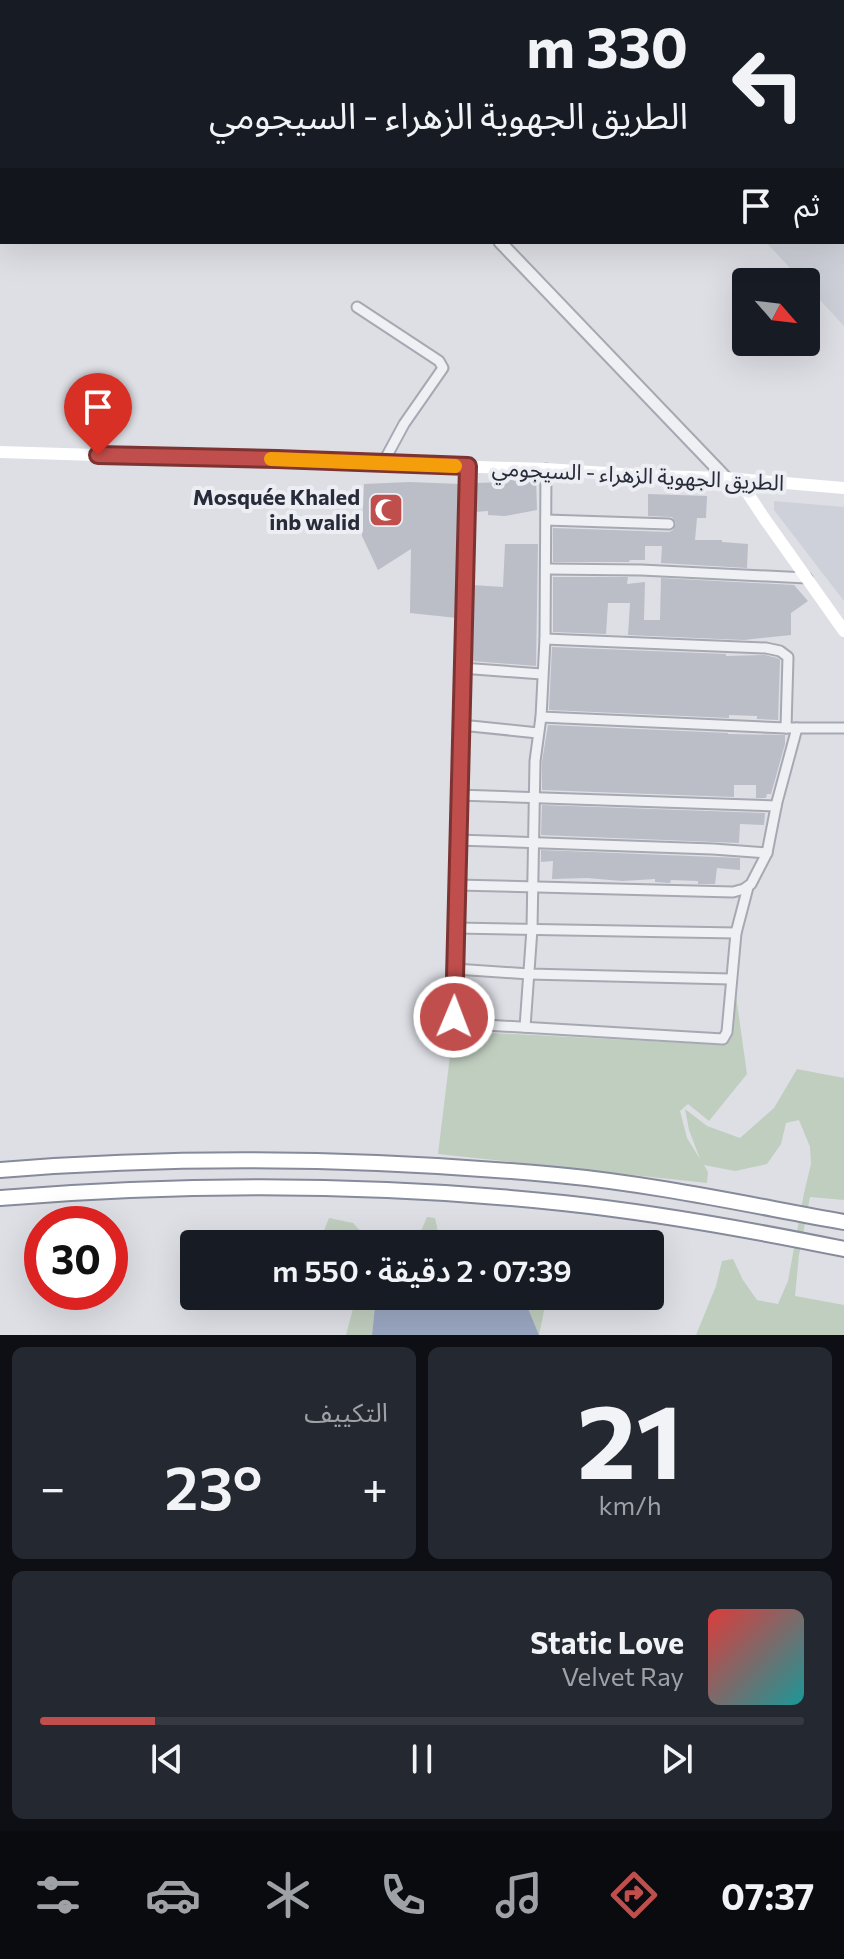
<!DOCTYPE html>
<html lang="ar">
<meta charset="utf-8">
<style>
:root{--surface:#171b24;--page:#242831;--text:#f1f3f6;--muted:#9ea1a6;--line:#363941;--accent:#c04e4c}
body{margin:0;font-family:Commissioner,"Noto Sans Arabic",sans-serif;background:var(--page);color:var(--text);direction:rtl;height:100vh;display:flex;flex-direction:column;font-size:30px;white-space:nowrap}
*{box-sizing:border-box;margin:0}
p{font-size:26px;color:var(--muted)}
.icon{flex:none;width:44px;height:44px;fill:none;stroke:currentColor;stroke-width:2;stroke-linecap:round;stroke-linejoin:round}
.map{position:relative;height:1335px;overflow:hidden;direction:ltr}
.details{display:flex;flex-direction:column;gap:12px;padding:12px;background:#0d0f14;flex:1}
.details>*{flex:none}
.top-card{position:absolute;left:0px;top:0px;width:844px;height:244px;box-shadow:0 8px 32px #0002;direction:rtl;background:#171b24;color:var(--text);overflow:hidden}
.needle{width:52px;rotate:118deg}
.buttons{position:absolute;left:732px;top:268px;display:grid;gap:16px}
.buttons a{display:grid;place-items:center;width:88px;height:88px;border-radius:8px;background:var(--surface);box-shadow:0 8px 32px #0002;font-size:40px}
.speed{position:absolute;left:24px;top:1206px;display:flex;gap:16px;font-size:40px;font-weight:700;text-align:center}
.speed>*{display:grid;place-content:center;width:104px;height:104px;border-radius:50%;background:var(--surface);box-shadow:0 8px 32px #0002;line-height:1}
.speed .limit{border:12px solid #d22;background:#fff;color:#111}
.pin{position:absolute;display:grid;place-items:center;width:68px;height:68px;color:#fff;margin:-82px -34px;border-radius:50% 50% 50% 0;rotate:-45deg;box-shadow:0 0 8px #0007}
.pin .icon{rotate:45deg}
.me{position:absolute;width:88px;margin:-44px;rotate:1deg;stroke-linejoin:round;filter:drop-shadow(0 0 6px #0008)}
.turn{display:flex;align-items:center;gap:28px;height:168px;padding:0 24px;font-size:36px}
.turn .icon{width:104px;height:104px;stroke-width:2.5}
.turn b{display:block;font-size:56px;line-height:68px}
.then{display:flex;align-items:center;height:76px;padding:0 24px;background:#0003;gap:16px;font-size:30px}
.big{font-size:60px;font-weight:600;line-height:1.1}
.details .tile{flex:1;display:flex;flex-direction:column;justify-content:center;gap:12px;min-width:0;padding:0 28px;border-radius:12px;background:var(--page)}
.details .dial{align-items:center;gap:0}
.dial b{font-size:104px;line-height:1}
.song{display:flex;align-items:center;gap:24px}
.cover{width:96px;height:96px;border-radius:12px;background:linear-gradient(135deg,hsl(0 70% 55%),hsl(180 70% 35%))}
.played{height:8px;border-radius:4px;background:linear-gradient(90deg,var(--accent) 15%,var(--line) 15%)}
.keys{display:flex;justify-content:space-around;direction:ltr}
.heat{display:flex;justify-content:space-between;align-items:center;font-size:44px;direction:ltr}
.details .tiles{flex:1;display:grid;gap:12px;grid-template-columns:1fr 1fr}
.tile:last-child{grid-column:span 2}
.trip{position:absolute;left:180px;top:1230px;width:484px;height:80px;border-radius:8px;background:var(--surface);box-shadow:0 8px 32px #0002;font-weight:600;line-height:80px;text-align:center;direction:rtl}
.menu{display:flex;height:128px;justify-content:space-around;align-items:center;background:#090b0e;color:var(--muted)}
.menu .icon{width:56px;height:56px}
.menu .on{color:var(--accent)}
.menu b{font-size:36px;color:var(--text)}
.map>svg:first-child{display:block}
.built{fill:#cfd1da}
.green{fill:#c0cebf}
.water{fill:#9ba7c2}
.building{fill:#bbbdc7}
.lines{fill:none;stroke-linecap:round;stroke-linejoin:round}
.minor-casing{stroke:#a7a9b2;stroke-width:13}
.tertiary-casing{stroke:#a7a9b2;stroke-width:15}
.trunk-casing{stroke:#868a9a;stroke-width:18}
.minor{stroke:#eff0f4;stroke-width:9}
.tertiary{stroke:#eff0f4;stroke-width:11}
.secondary{stroke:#fff;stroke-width:12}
.trunk{stroke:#fff;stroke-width:14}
.route-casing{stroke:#7d3331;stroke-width:20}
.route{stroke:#c04e4c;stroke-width:14}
.slow{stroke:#f59e0b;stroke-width:14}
.labels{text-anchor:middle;stroke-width:8;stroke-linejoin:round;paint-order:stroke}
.street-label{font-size:22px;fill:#282b3a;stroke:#eceef3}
.poi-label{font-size:22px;font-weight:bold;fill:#282b3a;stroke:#eceef3;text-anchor:end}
</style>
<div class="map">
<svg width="844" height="1335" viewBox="0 0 844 1335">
<rect width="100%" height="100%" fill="#dddfe5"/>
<g class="built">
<path d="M842 111 844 113V326L806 285V282H803L766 242H842Z"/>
<path d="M774 501 844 507V601L774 510Z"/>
</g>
<g class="green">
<path d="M736 996 747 1074 709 1121 688 1104 680 1111 687 1138 700 1159 689 1130 685 1109 707 1126 740 1138 774 1108 797 1069 844 1078V1200L810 1197 799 1255 795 1296 844 1305V1335H696L716 1286 722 1261 733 1259 743 1280 757 1300 778 1304 788 1281 804 1193 811 1164 810 1147 799 1120 786 1123 781 1144 767 1164 735 1171 704 1165 708 1172 707 1183 438 1154 453 1031 727 1045Z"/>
<path d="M427 1217 435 1218 440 1241 443 1244H408L422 1238 421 1231Z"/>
<path d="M329 1218 353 1223 371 1242 377 1244H328L323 1233Z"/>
<path d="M353 1296H376L372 1335H346L355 1301Z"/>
<path d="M519 1296H547L539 1335 525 1301Z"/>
</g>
<path class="water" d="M376 1296H519L525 1301 539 1335H372Z"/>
<g class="building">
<path d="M520 477 536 478 537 510 505 516 488 515V511L474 512 475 483 507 482V479Z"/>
<path d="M410 482 460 484 457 618 410 613 411 549 378 570 362 536 364 484Z"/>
<path d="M648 494 707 496 706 518H697L695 540H722V542L748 544 747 568 661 563 662 546H645V560H630L629 562H553V528L669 532 673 530 676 523 672 517 648 516Z"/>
<path d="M505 544H538L536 666 471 661 472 585 503 587Z"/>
<path d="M553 577H628L627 584 645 582 644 620H660L661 578 794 585 808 601 791 613V635L744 640 628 635 630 603H608L606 634 553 632Z"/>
<path d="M552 647 726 654V656L765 655 777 658 780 660 778 720 757 719V716L729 715V718L549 710Z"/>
<path d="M548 725 728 733V734L785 735V744L771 794H767L766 798H756V785H734V797L542 790V762Z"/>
<path d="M542 805 765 813 764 825 740 824 739 843 541 835Z"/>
<path d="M541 850 740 858V870L717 868 715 884H698V881L671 880 670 883 655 882V879L622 881 587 878 552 879 553 861 541 862Z"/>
</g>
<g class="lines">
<g class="minor-casing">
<g id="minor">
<path d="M351 2 353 0"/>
<path d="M357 307 439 361 443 368 404 424 383 463"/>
<path d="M468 466 454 1017 459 1021 468 1024 723 1039 727 1032 736 933 748 887"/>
<path d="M546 469 545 639 541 717 786 728H844"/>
<path d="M546 520 669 524"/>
<path d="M546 569 641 570 807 578"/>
<path d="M545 639 766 648 780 651 788 657 786 728"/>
<path d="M461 668 542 674"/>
<path d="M461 725 538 733"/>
<path d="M458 795 776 806"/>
<path d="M457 840 713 849 767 853"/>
<path d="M457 885 733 892 744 889 751 884 767 853 777 802 797 728"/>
<path d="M456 928 736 933"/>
<path d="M455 969 529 974 730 979"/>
<path d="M525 1027 532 929 535 761 541 717"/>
</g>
</g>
<g class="tertiary-casing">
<g id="tertiary">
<path d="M261 0 263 2"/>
<path d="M500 242 726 478"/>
</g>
</g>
<g class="trunk-casing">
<g id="trunk">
<path d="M0 1170C185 1155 372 1158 557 1175 654 1184 749 1205 844 1222"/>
<path d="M0 1198C187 1183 376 1183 563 1203 657 1213 751 1230 844 1249"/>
</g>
</g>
<use href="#minor" class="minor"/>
<use href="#tertiary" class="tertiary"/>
<g class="secondary">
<path d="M0 452 546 469 653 476 726 478 844 488"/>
<path d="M739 480 764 518 844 631"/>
</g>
<use href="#trunk" class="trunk"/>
</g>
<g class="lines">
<g class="route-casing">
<path id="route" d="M98 455 277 459 468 466 454 1017"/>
</g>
<use href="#route" class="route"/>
<path class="slow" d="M271 459 455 466"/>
</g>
<defs>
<g id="mosque-square" transform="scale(1.8)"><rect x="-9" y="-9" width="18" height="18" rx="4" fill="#c04e4c" stroke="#eceef3"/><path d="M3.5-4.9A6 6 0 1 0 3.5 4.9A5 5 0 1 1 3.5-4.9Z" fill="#fff"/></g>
</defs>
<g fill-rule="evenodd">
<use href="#mosque-square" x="386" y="510"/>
</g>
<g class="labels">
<g class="street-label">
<text transform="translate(638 475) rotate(3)" y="8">الطريق الجهوية الزهراء - السيجومي</text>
</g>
<g class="poi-label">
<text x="360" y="505">Mosquée Khaled<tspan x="360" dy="25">inb walid</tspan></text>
</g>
</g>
</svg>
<div class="buttons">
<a><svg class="needle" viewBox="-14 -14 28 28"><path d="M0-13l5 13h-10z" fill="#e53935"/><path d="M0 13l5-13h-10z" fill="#9ea1a6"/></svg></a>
</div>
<div class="speed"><div class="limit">30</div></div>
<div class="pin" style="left:98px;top:455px;background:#d93025"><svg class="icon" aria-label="arrive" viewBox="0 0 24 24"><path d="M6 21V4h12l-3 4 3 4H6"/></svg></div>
<svg class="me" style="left:454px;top:1017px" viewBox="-20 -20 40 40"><circle r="17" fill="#c04e4c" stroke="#fff" stroke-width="3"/><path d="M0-11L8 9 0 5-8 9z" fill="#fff"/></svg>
<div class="trip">07:39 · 2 دقيقة · 550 m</div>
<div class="top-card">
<div class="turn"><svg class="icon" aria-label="left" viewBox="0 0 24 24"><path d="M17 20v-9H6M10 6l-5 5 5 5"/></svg><div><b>330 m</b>الطريق الجهوية الزهراء - السيجومي</div></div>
<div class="then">ثم<svg class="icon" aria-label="arrive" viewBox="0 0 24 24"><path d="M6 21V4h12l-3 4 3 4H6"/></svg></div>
</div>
</div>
<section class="details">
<div class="tiles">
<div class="tile dial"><b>21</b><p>km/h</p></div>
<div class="tile"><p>التكييف</p>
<div class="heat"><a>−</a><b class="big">23°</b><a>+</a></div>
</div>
<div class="tile">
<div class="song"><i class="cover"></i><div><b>Static Love</b><p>Velvet Ray</p></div></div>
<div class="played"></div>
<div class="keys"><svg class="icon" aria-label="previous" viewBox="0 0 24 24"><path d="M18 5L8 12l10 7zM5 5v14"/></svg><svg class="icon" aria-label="pause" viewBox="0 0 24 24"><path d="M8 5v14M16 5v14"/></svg><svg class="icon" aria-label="next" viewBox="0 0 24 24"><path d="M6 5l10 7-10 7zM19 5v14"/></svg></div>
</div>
</div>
</section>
<nav class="menu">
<b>07:37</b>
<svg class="icon on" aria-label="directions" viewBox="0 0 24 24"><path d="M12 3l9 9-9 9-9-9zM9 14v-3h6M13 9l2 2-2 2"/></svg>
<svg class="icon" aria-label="music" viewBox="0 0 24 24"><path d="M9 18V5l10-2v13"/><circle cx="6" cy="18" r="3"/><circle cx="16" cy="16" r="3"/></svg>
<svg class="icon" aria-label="phone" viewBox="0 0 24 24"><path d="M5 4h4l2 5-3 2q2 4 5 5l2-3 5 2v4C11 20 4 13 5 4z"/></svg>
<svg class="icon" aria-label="climate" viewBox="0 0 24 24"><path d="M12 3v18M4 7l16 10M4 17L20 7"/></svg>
<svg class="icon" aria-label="car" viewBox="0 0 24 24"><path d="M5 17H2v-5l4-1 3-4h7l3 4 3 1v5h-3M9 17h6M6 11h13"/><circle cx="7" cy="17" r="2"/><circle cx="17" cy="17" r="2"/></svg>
<svg class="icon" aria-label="filters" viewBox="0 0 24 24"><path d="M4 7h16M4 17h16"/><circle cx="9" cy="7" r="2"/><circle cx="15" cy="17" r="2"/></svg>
</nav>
